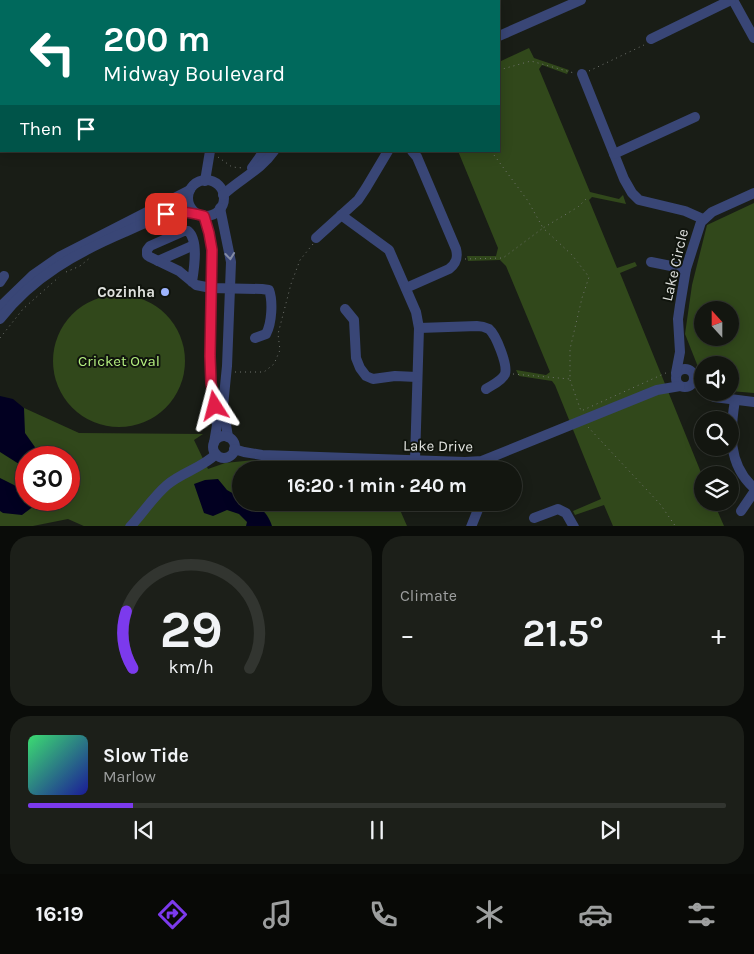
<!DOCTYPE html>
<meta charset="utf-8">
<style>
:root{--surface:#131610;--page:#1c1f19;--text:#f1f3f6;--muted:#9d9f9f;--line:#323530;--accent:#7c3aed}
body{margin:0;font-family:Karla,sans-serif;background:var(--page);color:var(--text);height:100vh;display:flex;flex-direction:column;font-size:19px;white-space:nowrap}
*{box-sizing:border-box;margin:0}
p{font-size:16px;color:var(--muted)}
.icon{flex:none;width:28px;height:28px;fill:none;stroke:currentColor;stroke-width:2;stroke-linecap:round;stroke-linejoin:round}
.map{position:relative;height:526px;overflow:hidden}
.sheet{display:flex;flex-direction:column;gap:10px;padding:10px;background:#0a0c09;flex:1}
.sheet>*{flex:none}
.banner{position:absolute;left:0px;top:0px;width:500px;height:152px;box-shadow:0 2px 12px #0003,0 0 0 1px var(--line);background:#00695c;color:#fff;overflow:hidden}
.needle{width:32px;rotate:339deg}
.buttons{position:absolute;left:694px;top:301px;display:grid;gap:10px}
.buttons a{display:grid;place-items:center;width:45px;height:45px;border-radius:50%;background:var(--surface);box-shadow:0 2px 12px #0003,0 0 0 1px var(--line);font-size:25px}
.speed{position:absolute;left:15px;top:446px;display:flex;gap:10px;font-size:25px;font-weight:700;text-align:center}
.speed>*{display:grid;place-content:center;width:65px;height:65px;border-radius:50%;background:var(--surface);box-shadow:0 2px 12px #0003,0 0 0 1px var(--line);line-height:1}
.speed .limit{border:8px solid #d22;background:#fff;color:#111}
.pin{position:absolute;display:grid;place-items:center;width:42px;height:42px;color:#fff;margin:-21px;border-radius:10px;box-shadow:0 2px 8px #0006}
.me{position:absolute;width:55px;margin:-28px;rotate:351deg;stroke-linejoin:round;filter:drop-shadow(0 0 4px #0008)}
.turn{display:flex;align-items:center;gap:18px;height:105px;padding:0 20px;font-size:22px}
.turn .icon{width:65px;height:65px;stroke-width:2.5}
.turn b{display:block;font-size:35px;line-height:42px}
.then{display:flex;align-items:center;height:48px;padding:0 20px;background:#0003;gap:10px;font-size:19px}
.big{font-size:38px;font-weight:700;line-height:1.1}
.sheet .card{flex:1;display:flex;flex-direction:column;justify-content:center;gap:8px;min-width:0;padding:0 18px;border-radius:20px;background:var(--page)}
.sheet .dial{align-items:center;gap:0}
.dial svg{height:130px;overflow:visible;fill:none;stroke:var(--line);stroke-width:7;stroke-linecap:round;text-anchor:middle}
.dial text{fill:var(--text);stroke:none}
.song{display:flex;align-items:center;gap:15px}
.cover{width:60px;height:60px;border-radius:8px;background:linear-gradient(135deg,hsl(140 70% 55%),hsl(240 70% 35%))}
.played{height:5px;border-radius:2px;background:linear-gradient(90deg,var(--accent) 15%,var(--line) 15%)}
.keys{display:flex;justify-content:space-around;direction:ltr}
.heat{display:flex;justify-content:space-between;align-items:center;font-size:28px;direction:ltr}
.sheet .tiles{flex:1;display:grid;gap:10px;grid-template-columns:1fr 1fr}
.card:last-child{grid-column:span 2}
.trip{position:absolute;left:232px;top:461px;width:290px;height:50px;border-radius:25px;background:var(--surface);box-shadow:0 2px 12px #0003,0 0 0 1px var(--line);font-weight:700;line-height:50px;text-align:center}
.menu{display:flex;height:80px;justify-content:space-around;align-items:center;background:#080906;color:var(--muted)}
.menu .icon{width:35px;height:35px}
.menu .active{color:var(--accent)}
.menu b{font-size:22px;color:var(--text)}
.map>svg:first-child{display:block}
.green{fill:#31481b;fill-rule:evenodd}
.water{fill:#020021}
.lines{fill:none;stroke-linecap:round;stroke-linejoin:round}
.path{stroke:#71746f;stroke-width:1;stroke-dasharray:1 4;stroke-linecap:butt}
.minor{stroke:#394676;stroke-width:10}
.oneway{stroke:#848ca5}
.route-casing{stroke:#92132f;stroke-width:12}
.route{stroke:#e11d48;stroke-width:9}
.poi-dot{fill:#9db4fd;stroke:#10140d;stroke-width:2}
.labels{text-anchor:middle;stroke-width:4;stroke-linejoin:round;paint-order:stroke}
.street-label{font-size:15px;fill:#e0e2de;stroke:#10140d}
.poi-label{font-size:15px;font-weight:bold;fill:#e0e2de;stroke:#10140d;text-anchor:end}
.park-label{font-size:15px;fill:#b5f080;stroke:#10140d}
</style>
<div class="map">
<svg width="754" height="527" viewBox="0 0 754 527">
<rect width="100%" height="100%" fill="#191d16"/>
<g class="green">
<path d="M529 48 534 58 569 70 567 74 542 65 539 69 590 192 619 199 623 195 626 204 592 197 589 200 617 268 635 262 637 266 620 273 702 475V502L714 503 724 526H613L604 505 575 515 573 511 601 499 555 385 552 381 519 376 516 370 546 375 550 372 506 266 500 260 468 261 467 256H496L498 248 458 151H499V62Z"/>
<path d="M754 203V393L730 391V365H702V377L685 334 692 285 707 225ZM702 310H730V338H702Z"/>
<circle cx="119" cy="361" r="66"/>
<path d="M0 397 79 433 203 434 194 440 208 469 225 463 254 460 382 469 383 470H241V502L397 503 407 526 86 527 68 519 33 526 0 527ZM26 458H69V500H26Z"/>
</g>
<g class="water">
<path d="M0 396 13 399 24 408 25 433 42 457 26 458V472L19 464 0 452Z"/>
<path d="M0 478 26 491V500H42L22 515 3 513 0 511Z"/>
<path d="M218 479 227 490 241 498V502C256 502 268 512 272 526H246L247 522 239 514 227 510 213 516 204 513 194 484 205 480Z"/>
</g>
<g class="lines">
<g class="path">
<path d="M499 70 531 61 574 73"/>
<path d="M589 71 644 45"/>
<path d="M218 157 232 167 243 168"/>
<path d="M465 259 503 258 543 228 528 201 491 151"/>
<path d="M66 272 80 266 91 257"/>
<path d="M0 338 23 309 59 277"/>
<path d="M235 372H264L274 364 280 350 278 334 291 284 300 260 313 244"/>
<path d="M513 374 570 379V349L582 298 589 277 572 255 543 228 578 207 587 198"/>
<path d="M570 380 581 411 668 372"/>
<path d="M588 427 660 504 676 527"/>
</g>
<g class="minor">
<path d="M12 0V1"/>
<path d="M222 0V1"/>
<path d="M248 0 249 1"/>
<path d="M263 0 264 1"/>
<path d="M733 0 754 38"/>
<path d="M33 1 36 0"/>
<path d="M0 16H1"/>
<path d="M499 36 581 0"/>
<path d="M651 39 731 0"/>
<path d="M582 74 624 179 632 193 639 200 685 211 703 219"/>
<path d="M614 154 695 117"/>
<path d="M252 168 264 151"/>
<circle cx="206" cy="198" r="18"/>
<path d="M205 181 210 151"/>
<path d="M223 195C240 179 261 170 274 151"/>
<path d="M220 208 231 262 227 366 223 406 228 437"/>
<path d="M341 215 389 250 416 312 419 328 415 460"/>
<path d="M204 216 209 233 212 250 210 371 217 425 214 443"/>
<path d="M316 238 358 200 366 188 388 151"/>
<path d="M158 261 194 245"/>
<path d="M651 262 686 269"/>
<path d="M0 282 4 276"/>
<path d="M192 282C194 269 199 240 188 231H184L150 246 147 250V255L150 257 179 271 196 285 211 288 262 289 269 290C273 301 272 323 266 334L255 338"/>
<path d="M406 288 449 269C457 263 458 257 456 249L417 157 412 151"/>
<path d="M0 307 33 275 59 257 190 190"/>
<path d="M345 309 354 320 356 358 360 368 366 376 373 379 395 376 417 377"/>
<path d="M0 319C32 277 78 252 125 232 149 221 167 212 194 212"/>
<path d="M419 328 477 326C481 326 485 327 489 329 496 335 508 365 505 374 502 381 492 385 486 389"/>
<circle cx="685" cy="378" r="9"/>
<path d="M676 373 680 352 678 319 680 305 686 269 701 222 712 212 754 193"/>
<path d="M705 392 714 397 754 402"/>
<path d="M735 400C730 431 727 464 754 488"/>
<circle cx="224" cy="447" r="11"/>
<path d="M234 449 244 452 262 455 465 462 482 461 657 390 680 386"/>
<path d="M741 511 754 492"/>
<path d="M534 518 558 509 566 513 574 527"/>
<path d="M130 527C143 513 153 497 167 485 182 472 202 468 216 454"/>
<path d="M471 527 481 502"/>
</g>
</g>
<defs><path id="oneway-chevron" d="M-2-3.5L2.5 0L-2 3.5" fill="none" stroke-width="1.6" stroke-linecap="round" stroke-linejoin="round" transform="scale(1.25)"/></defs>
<use class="oneway" href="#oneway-chevron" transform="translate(230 256) rotate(84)"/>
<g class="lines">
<g class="route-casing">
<path id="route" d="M166 214C183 211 188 212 204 216L209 233 212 250 210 356 211 383 215 406"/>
</g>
<use href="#route" class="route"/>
</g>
<circle class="poi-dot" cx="165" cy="292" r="5"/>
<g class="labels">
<g class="street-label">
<text transform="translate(675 265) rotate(-77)" y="5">Lake Circle</text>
<text transform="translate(438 446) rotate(1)" y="5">Lake Drive</text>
</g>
<g class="poi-label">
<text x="155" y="297">Cozinha</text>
</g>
<g class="park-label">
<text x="119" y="366">Cricket Oval</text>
</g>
</g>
</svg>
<div class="buttons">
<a><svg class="needle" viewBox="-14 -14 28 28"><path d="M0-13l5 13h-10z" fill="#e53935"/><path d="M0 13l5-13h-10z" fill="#9d9f9f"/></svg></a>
<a><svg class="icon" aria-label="sound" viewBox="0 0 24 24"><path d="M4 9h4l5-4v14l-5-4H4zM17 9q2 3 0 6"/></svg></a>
<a><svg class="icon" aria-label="search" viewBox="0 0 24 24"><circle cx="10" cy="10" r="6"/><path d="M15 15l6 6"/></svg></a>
<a><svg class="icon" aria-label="layers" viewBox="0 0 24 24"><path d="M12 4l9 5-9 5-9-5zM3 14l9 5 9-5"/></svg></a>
</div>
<div class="speed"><div class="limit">30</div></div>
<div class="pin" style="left:166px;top:214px;background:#d93025"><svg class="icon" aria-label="arrive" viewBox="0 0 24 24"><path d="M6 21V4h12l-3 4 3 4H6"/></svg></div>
<svg class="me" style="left:215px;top:406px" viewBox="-20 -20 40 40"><path d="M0-17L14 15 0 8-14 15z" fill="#e11d48" stroke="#fff" stroke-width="4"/></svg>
<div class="trip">16:20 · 1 min · 240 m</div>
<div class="banner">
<div class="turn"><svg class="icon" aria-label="left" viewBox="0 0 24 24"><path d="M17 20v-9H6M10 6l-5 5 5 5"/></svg><div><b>200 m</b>Midway Boulevard</div></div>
<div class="then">Then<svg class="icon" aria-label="arrive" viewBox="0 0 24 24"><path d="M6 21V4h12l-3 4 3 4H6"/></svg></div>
</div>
</div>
<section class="sheet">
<div class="tiles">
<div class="card dial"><svg viewBox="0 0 100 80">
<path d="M14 69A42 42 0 1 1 86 69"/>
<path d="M14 69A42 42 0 0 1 10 34" stroke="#7c3aed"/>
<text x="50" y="56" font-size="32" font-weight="700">29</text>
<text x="50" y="72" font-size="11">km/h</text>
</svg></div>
<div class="card"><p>Climate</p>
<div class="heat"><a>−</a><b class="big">21.5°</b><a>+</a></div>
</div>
<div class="card">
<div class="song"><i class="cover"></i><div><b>Slow Tide</b><p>Marlow</p></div></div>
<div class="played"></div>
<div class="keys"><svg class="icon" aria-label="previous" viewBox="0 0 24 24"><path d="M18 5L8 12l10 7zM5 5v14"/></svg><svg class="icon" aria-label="pause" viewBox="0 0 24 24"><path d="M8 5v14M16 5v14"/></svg><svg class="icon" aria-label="next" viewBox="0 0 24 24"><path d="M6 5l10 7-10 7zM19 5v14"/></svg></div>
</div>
</div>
</section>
<nav class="menu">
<b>16:19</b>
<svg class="icon active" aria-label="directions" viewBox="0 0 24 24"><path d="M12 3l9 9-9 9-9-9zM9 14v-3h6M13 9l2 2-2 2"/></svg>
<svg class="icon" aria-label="music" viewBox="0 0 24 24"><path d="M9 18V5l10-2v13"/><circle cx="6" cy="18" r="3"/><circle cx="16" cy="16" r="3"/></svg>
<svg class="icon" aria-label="phone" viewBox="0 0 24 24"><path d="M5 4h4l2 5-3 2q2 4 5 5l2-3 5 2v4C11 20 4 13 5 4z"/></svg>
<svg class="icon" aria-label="climate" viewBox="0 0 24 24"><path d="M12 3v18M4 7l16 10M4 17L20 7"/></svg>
<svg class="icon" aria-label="car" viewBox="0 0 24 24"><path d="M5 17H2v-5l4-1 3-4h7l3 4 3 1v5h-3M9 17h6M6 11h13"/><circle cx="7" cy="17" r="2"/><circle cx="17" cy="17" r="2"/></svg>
<svg class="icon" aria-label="filters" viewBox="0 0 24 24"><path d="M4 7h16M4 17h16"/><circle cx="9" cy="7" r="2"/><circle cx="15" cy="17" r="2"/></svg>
</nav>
